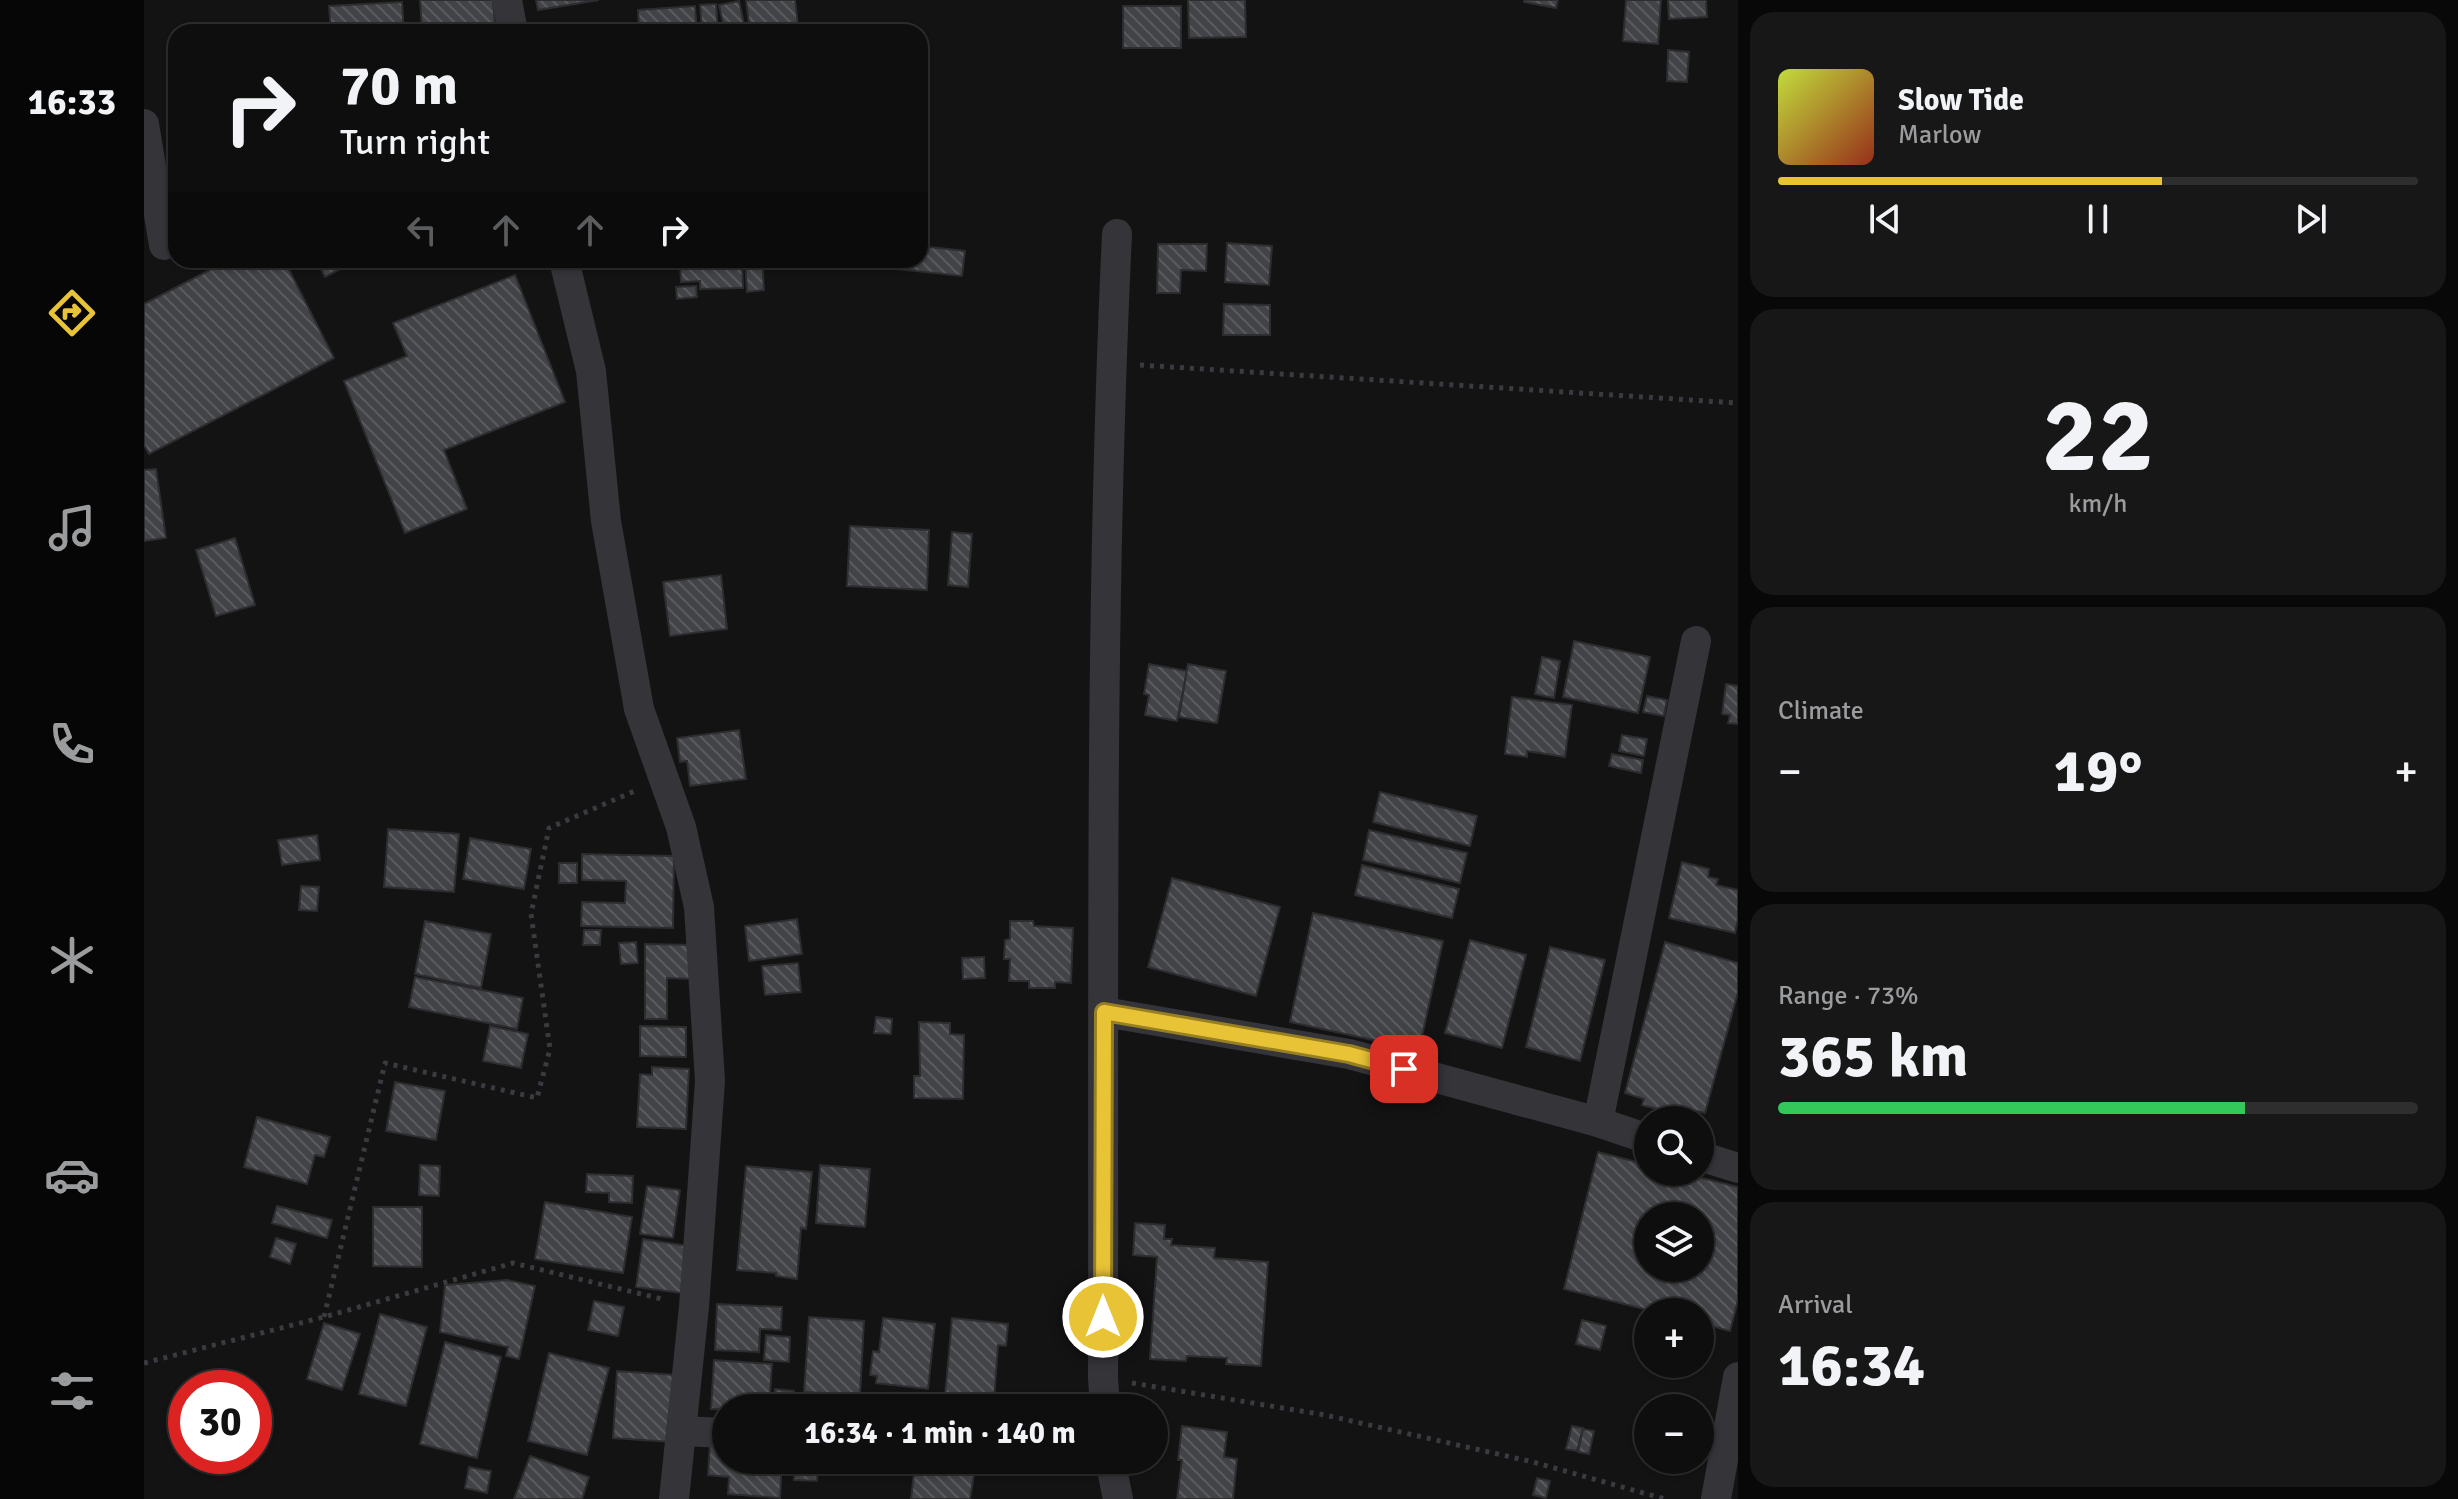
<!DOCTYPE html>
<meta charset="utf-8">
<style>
:root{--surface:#0e0e0f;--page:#171718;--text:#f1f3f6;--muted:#9b9c9e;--line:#2e2e2f;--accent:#e9c336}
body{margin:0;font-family:Signika,sans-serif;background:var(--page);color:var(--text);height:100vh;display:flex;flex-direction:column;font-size:30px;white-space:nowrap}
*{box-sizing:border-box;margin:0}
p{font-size:26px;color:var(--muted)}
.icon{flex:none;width:44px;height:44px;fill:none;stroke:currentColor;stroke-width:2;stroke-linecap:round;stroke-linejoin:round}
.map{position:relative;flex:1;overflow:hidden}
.details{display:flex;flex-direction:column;gap:12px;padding:12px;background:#080808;width:720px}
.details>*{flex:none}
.guide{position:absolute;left:24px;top:24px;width:760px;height:244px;border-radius:24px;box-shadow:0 2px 6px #0004,0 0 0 2px var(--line);background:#0e0e0f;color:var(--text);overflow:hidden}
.fabs{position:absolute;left:1490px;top:1106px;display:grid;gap:16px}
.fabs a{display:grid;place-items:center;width:80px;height:80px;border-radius:50%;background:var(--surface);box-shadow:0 2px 6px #0004,0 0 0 2px var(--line);font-size:40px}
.speed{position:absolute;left:24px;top:1370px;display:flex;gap:16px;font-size:40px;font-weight:700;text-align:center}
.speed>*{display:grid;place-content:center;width:104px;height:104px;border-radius:50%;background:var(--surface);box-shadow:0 2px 6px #0004,0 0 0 2px var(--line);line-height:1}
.speed .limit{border:12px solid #d22;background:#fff;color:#111}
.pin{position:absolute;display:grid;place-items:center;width:68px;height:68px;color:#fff;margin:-34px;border-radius:16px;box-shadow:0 4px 12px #0006}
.me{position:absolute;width:88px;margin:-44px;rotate:0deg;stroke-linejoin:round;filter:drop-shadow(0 0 6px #0008)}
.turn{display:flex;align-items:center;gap:28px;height:168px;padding:0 40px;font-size:36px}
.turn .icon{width:104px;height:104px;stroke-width:2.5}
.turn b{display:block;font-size:56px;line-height:68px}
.lanes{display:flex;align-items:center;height:76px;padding:0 40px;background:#0003;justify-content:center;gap:40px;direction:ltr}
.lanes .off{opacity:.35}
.big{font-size:60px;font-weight:700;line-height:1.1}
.details .card{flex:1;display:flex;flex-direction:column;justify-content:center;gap:12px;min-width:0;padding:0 28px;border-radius:24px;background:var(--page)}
.details .dial{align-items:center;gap:0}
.dial b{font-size:104px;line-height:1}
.song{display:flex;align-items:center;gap:24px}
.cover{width:96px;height:96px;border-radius:12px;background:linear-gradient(135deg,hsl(70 70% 55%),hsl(10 70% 35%))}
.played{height:8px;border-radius:4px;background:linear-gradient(90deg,var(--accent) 60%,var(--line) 60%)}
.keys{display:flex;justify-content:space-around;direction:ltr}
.heat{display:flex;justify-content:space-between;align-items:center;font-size:44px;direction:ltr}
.charge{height:12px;border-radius:6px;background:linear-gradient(90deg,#34c759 73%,var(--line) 0)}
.trip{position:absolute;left:568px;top:1394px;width:456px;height:80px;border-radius:40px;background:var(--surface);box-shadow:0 2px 6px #0004,0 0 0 2px var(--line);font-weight:700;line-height:80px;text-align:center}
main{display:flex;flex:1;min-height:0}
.menu{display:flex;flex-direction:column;width:144px;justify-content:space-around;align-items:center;background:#060606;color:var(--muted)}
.menu .icon{width:56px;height:56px}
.menu .active{color:var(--accent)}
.menu b{font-size:36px;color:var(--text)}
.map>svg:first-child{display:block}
.building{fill:url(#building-back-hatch);stroke:#2d2d30;stroke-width:2;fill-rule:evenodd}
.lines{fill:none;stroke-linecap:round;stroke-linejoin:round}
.path{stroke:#3a3b40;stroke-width:5;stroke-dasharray:4 6;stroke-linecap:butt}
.minor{stroke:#343439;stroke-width:30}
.route-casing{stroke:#977f23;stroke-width:20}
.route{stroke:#e9c336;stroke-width:14}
</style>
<main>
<nav class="menu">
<b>16:33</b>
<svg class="icon active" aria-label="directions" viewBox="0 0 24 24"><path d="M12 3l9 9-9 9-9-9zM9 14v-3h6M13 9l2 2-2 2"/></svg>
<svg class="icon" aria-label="music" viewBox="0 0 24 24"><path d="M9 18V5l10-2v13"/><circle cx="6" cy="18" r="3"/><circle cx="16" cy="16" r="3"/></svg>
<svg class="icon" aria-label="phone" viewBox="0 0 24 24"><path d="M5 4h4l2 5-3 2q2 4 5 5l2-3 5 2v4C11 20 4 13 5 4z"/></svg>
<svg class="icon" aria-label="climate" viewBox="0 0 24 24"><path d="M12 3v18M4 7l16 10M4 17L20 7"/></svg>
<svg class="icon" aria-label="car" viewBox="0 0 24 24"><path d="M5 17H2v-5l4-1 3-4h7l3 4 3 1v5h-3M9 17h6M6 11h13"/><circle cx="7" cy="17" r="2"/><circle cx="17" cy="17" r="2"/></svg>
<svg class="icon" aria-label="filters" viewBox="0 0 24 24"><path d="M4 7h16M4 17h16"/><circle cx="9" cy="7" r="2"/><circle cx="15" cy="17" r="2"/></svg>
</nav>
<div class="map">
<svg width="1594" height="1499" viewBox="0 0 1594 1499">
<defs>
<pattern id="building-back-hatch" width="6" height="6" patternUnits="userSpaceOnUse" patternTransform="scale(2)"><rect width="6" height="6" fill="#424347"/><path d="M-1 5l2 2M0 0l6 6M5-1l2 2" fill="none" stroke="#5a5b5f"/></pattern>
</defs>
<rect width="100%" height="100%" fill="#131314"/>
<g class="building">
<path d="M276 0H349L351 26 278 30Z"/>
<path d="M392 0H455L394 10Z"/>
<path d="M602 0H651L654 25 606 32Z"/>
<path d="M1044 0H1101L1102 37 1045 38Z"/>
<path d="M1380 0H1414L1412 8 1380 2Z"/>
<path d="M1482 0H1517L1514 44 1479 41Z"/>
<path d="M1524 0H1562L1563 17 1525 19Z"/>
<path d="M595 1 601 29 581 32 575 5Z"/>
<path d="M258 2 260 32H187L185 6Z"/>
<path d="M572 4 574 32H558L556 5Z"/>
<path d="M551 6 553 32H495L494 10Z"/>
<rect x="979" y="6" width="58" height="42"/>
<path d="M357 26 358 32 278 31Z"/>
<path d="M1524 50 1545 52 1543 82 1523 81Z"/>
<path d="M1083 243 1128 246 1125 285 1081 282Z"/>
<path d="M1014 244H1063L1062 271 1037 270 1036 293H1013Z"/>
<path d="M776 246 821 251 818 276 754 269 755 260H776Z"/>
<path d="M85 260H140L190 358 5 454 0 445V304Z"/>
<path d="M173 260H226L210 268 208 263 181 277Z"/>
<path d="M362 260H391L365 269Z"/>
<path d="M536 260H598L599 288 556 289V281L537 282Z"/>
<path d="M601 260H618L620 290 603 292Z"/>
<path d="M371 275 421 402 300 450 323 509 261 533 200 381 263 356 249 323Z"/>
<path d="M552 286 553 297 533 299 532 287Z"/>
<path d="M1080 304 1126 305V335H1079Z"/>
<path d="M12 469 22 538 0 541V470Z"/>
<path d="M706 526 785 530 783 590 703 586Z"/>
<path d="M808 532 828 534 824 587 804 585Z"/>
<path d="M91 538 111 605 72 616 52 550Z"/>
<path d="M577 575 583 629 526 636 519 582Z"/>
<path d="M1430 641 1506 657 1494 713 1419 697Z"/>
<path d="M1398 657 1416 661 1410 698 1391 694Z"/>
<path d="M1005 664 1043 671 1033 721 1001 715 1005 695 1000 694Z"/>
<path d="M1044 664 1082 671 1073 723 1035 717Z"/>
<path d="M1582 684 1594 686V724L1584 723 1586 715 1578 714Z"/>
<path d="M1503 696 1523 700 1520 716 1499 712Z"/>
<path d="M1368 697 1428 705 1421 757 1383 751V757L1361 754Z"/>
<path d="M595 730 602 779 546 786 543 761 536 762 533 738Z"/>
<path d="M1478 735 1503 739 1500 756 1475 751Z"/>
<path d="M1468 754 1499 760 1497 773 1465 766Z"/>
<path d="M1236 792 1333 816 1326 846 1229 822Z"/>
<path d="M244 829 315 834 310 892 240 887Z"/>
<path d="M1225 830 1323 853 1316 883 1219 860Z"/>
<path d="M173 835 176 860 138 865 134 840Z"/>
<path d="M326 838 387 849 380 889 319 879Z"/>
<path d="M438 854 530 856 529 928 437 926 438 902 481 903 482 881 438 880Z"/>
<path d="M1538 862 1565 869 1564 877 1574 879 1572 885 1594 890V919L1591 933 1525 918Z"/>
<rect x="415" y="863" width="18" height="20"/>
<path d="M1218 865 1315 889 1308 918 1211 895Z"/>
<path d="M1028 878 1136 907 1112 996 1004 967Z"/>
<path d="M157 886 175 887 173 911 155 910Z"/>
<path d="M1169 913 1299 941 1275 1050 1146 1022Z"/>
<path d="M653 919 658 954 605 961 601 926Z"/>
<path d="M281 921 347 934 337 988 271 974Z"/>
<path d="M866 921H889L890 926 929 928 927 983 911 982V988H885V981H865L866 959H860L861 940 866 939Z"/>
<path d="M440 930H457L456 945H439Z"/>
<path d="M1326 940 1382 955 1358 1048 1301 1033Z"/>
<path d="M492 942 494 963 477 964 475 943Z"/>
<path d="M1521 942 1594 963V992L1561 1113 1552 1111 1550 1119 1498 1105 1500 1099 1481 1093Z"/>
<path d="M501 944 549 945V979L523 978V1019H501Z"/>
<path d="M1406 947 1461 960 1436 1061 1382 1047Z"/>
<path d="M840 957 841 978 819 979 818 958Z"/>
<path d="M654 963 657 992 621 995 618 966Z"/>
<path d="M271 977 379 998 373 1029 265 1007Z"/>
<path d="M732 1017 748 1019 747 1034 730 1033Z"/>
<path d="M775 1022 806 1023V1034L820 1035 819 1099 770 1098V1076H776Z"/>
<path d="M346 1026 384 1034 377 1068 339 1061Z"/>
<path d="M496 1026 542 1027V1057L496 1056Z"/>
<path d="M508 1067 545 1069 542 1129 493 1127 496 1074 508 1075Z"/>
<path d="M251 1082 301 1091 292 1140 242 1131Z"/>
<path d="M113 1117 186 1137 180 1157 171 1155 163 1184 100 1167Z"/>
<path d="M1454 1152 1504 1165V1172H1534L1594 1187V1300L1586 1331 1556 1323V1312H1512L1420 1289ZM1504 1216H1556V1268H1504Z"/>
<path d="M276 1165 296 1166 295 1196 275 1195Z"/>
<path d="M676 1165 726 1169 721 1227 672 1223Z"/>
<path d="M602 1166 668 1172 662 1229 657 1228 653 1279 632 1276V1273L593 1270Z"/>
<path d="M443 1174 489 1176 488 1203 465 1202V1193L442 1192Z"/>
<path d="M503 1186 536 1190 529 1238 496 1234Z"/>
<path d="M401 1202 488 1217 479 1273 391 1259Z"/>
<path d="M133 1206 188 1220 183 1238 128 1223Z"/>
<path d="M229 1207H278V1267L229 1266Z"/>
<path d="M991 1223 1021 1225 1020 1239H1028L1027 1245 1071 1248 1070 1258 1124 1262 1117 1366 1082 1364 1083 1358 1043 1356 1042 1361 1006 1359 1013 1257 989 1255Z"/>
<path d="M132 1238 152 1244 146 1264 126 1257Z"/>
<path d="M499 1239 544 1246 537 1293 492 1287Z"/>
<path d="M363 1280 391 1286 375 1359 362 1356 364 1347 296 1332 301 1285Z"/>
<path d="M450 1301 480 1307 474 1336 444 1330Z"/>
<path d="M573 1304 638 1307 637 1330 616 1329 615 1352 571 1350Z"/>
<path d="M236 1314 283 1327 262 1406 215 1394Z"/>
<path d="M665 1317 720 1321 716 1395 660 1392Z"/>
<path d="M739 1318 791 1324 784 1389 732 1383 733 1376 726 1375 729 1351 735 1352Z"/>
<path d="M808 1318 864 1324 862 1346 854 1345 850 1400 801 1396Z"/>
<path d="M1438 1320 1462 1326 1456 1350 1432 1344Z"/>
<path d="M180 1323 216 1334 198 1390 163 1379Z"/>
<path d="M622 1335 646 1337 645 1362 620 1360Z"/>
<path d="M301 1342 357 1357 333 1458 276 1444Z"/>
<path d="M405 1353 465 1368 443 1455 384 1441Z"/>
<path d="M570 1360 628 1364 625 1408 567 1409Z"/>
<path d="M473 1371 532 1375 527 1442 469 1438Z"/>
<path d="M631 1389 650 1391 648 1408H629Z"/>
<path d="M783 1404 824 1408H783Z"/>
<path d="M1038 1426 1083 1432 1080 1457 1093 1459 1089 1499H1033L1038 1460H1034Z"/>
<path d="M1428 1426 1439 1428 1433 1451 1422 1449Z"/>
<path d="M1439 1429 1450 1431 1445 1454 1434 1452Z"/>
<path d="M566 1443 582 1444V1460H638L636 1498 584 1494 585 1477 564 1475Z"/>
<path d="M386 1456 445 1477 438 1499H370Z"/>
<path d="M651 1460H674L673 1481 650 1480Z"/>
<path d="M771 1465 830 1474 826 1499H767Z"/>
<path d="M325 1467 347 1471 343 1493 321 1488Z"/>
<path d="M1393 1478 1406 1481 1402 1498 1389 1495Z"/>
</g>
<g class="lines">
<g class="path">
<path d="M996 365 1594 403"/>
<path d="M180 1317 241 1063 393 1098 406 1049 387 914 405 828 493 790"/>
<path d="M0 1363 180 1317 369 1263 522 1300"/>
<path d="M988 1383 1181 1415 1389 1462 1521 1499"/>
</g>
<g class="minor">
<path d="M363 0 369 32"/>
<path d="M0 124 20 245"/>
<path d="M420 260 447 371 462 521 495 709 537 827 555 907 566 1081 550 1307 530 1499"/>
<path d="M960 1012 1205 1054 1454 1122 1504 1139"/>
<path d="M1454 1122 1552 641"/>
<path d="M1556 1156 1594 1168"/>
<path d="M961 1408 959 1378C960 997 955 615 973 234"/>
<path d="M537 1431 582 1433"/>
<path d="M966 1460 974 1499"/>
<path d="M1572 1499 1594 1377"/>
</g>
</g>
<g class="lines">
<g class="route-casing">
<path id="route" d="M959 1317 960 1012 1205 1054 1260 1069"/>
</g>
<use href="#route" class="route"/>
</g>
</svg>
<div class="fabs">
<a><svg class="icon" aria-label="search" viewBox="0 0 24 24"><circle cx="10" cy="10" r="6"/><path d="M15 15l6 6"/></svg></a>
<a><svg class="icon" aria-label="layers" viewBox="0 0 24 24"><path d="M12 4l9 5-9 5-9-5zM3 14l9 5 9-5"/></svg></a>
<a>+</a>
<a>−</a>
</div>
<div class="speed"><div class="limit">30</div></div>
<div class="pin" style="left:1260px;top:1069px;background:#d93025"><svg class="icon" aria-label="arrive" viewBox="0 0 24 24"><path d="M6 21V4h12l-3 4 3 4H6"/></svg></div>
<svg class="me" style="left:959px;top:1317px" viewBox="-20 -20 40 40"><circle r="17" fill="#e9c336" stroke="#fff" stroke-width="3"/><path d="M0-11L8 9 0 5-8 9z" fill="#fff"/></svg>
<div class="trip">16:34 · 1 min · 140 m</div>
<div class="guide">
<div class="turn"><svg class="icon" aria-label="right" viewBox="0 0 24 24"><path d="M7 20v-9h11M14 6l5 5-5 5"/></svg><div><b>70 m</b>Turn right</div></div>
<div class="lanes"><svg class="icon off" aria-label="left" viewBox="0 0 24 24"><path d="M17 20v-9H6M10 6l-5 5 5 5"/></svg><svg class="icon off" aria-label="ahead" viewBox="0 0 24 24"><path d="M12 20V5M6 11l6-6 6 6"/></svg><svg class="icon off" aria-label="ahead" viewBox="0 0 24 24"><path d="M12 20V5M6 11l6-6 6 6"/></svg><svg class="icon" aria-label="right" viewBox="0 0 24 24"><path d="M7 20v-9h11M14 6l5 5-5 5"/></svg></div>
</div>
</div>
<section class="details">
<div class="card">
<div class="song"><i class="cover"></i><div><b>Slow Tide</b><p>Marlow</p></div></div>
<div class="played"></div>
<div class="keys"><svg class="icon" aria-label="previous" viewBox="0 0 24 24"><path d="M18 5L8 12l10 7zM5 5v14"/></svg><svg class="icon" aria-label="pause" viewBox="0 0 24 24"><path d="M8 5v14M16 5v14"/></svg><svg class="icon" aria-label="next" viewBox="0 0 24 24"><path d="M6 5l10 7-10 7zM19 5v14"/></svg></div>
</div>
<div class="card dial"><b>22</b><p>km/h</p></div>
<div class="card"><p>Climate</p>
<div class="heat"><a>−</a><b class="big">19°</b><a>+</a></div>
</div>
<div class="card"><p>Range · 73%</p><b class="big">365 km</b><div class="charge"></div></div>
<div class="card"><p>Arrival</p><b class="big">16:34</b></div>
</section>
</main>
